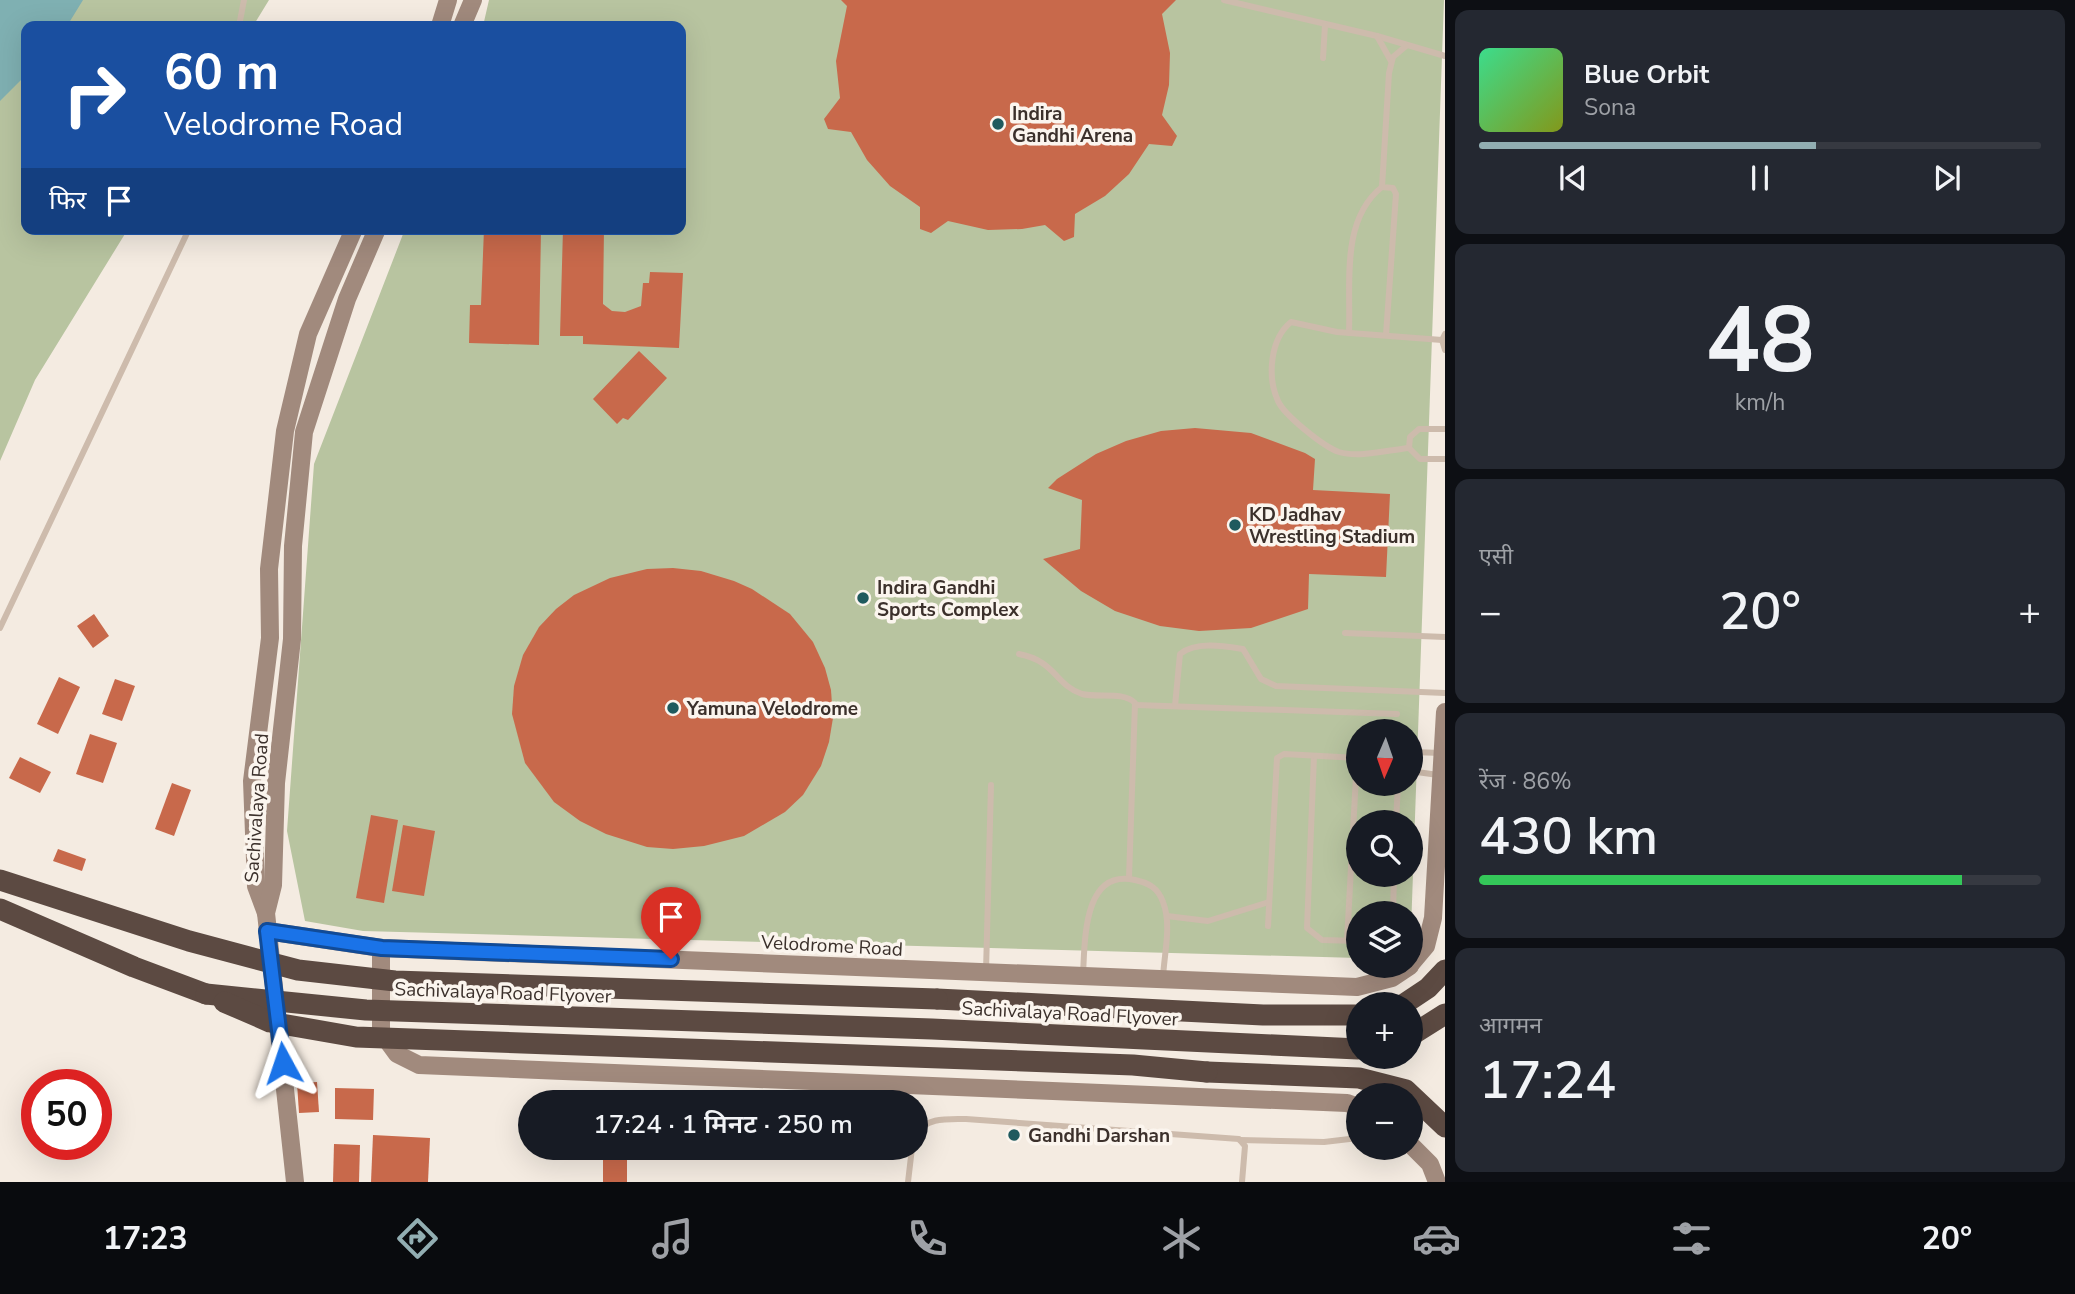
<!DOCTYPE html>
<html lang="hi">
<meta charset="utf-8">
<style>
:root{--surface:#171b24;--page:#242831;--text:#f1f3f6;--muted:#9ea1a6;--line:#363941;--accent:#92aeb2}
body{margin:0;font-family:"Nunito Sans","Noto Sans Devanagari",sans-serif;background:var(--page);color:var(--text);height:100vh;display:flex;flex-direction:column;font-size:26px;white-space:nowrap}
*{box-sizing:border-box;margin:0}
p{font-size:23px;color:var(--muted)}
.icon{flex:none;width:38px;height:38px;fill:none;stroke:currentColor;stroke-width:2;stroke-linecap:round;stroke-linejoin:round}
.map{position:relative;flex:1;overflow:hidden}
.sheet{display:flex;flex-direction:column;gap:10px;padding:10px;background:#0d0f14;width:630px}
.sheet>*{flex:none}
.banner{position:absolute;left:21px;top:21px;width:665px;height:214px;border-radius:14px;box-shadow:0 7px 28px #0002;background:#1a4fa0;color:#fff;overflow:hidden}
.needle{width:46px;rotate:182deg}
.controls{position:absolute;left:1346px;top:719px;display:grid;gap:14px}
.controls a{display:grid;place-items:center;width:77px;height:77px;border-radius:50%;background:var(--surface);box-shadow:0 7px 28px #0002;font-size:35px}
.speed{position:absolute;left:21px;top:1069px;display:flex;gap:14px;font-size:35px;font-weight:700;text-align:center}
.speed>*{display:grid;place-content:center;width:91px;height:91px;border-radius:50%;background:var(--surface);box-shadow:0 7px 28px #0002;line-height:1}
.speed .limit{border:10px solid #d22;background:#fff;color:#111}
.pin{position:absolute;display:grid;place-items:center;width:60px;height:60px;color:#fff;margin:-72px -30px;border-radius:50% 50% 50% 0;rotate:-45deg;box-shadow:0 0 7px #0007}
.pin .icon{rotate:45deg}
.me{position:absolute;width:77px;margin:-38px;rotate:355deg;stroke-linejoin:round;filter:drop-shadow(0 0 5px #0008)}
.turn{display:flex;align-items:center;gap:24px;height:147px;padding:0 28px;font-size:32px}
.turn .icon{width:91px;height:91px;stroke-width:2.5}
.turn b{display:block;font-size:49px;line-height:60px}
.then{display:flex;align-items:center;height:66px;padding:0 28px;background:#0003;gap:14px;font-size:26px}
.big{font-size:52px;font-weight:600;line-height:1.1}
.sheet .card{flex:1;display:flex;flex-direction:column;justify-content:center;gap:10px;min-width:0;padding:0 24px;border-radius:14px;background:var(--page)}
.sheet .dial{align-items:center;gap:0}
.dial b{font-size:91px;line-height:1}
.song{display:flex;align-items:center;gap:21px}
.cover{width:84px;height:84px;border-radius:10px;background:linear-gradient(135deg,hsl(150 70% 55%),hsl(70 70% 35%))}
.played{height:7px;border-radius:4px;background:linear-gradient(90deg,var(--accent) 60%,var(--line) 60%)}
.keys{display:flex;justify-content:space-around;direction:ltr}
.heat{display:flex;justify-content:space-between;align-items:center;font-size:38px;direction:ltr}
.charge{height:10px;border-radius:5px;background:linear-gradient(90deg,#34c759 86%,var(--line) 0)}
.trip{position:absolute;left:518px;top:1090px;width:410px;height:70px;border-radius:35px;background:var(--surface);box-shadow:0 7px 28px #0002;font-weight:600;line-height:70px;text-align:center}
.menu{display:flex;height:112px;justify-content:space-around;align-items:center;background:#090b0e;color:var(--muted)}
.menu .icon{width:49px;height:49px}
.menu .current{color:var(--accent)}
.menu b{font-size:32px;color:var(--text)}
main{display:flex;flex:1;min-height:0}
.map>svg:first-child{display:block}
.green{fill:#b8c4a0;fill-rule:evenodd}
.water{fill:#7fb0b2}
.building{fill:#c8694b}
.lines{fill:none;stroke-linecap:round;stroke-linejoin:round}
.lane{stroke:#cdbbac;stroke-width:6}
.secondary{stroke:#a18a7d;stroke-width:18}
.highway{stroke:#5c4a42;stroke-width:21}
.highway-bridge{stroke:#5c4a42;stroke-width:21}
.route-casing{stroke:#114b97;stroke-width:18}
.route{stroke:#1a73e8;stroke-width:12}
.poi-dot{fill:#1f5a5e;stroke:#fbf5ee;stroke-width:2.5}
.labels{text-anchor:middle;stroke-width:7;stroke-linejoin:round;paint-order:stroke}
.poi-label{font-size:19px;font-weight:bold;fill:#3b302b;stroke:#fbf5ee;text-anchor:start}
.street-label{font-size:19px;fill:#3b302b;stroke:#fbf5ee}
</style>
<main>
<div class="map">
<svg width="1445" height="1182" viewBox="0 0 1445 1182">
<rect width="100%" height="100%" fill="#f4ebe1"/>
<g class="green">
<path d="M0 0H269L253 26H26V229H128L35 380 0 461Z"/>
<path d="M489 0H1444L1411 930 1410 914H1358V958L363 931 305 921 287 831 314 464 405 229H681V26H483ZM1358 732H1410V784H1358ZM1358 822H1410V875H1358Z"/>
</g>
<path class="water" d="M0 0H83L67 26H26V75L0 101Z"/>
<g class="building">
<path d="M841 0H1176L1162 14 1170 53 1169 85 1162 115 1177 136 1172 146 1149 144 1129 174 1105 196 1075 214 1074 237 1064 241 1045 225 1022 229 988 230 948 221 931 233 920 229V207L890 186 867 160 851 132 828 129 824 119 840 98 836 61 847 6Z"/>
<path d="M484 229H541L539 345 469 343 470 305H481Z"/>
<path d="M563 229H604L603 304 612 311 625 312 641 306 643 283H649L650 272 683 273 679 348 583 344V336H560Z"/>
<path d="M639 351 667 378 628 420 623 418 617 424 593 399Z"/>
<path d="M1195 428 1251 433 1305 453 1315 459 1313 490 1390 494 1386 577 1309 574 1308 609 1251 628 1199 631 1160 626 1115 611 1081 591 1043 559 1080 549 1082 500 1048 488 1057 479 1096 454 1126 441 1161 431Z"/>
<path d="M673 568 701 571 734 581 752 589 790 614 813 642 825 668 831 690 833 718 829 742 821 766 803 795 785 812 744 836 704 846 673 849 647 847 606 834 580 821 554 802 525 763 512 714 514 686 523 655 539 627 556 609 574 595 610 578 647 569Z"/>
<path d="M94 614 109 636 93 648 77 626Z"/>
<path d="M59 677 80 687 58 734 37 724Z"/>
<path d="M115 679 135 686 122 721 102 714Z"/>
<path d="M90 734 117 743 103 783 76 774Z"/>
<path d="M20 757 51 772 40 793 9 778Z"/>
<path d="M172 783 191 790 174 836 155 829Z"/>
<path d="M371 815 398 820 384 903 356 898Z"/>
<path d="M403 825 435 831 424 896 392 891Z"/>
<path d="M58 849 86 859 82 871 53 861Z"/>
<path d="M317 1082 319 1112 299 1113 297 1083Z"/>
<path d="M335 1088 374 1089 373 1120 335 1119Z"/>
<path d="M373 1135 430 1138 428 1182H371Z"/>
<path d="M334 1144 360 1145 359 1182H333Z"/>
<rect x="603" y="1157" width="24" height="25"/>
</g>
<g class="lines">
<g class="lane">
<path d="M1224 0 1377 36 1445 56"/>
<path d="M239 26 244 0"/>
<path d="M1377 36 1391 61"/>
<path d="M1323 58 1325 25"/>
<path d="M1349 333C1351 285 1340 220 1382 187"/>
<path d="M1445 334 1442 340 1445 350"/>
<path d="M1386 335 1396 194 1393 188 1382 187 1389 73 1393 57 1406 46"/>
<path d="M1445 429H1419L1410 437 1409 448 1420 459H1445"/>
<path d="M1409 448C1388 450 1359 458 1339 452 1324 447 1284 415 1278 401 1267 377 1270 339 1291 322L1337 332 1442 340"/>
<path d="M0 628 189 229"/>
<path d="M1345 633 1445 637"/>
<path d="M1019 654C1056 661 1055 685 1082 694 1098 698 1124 691 1135 703L1129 878"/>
<path d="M1136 705 1397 714"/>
<path d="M1175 706 1180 654C1196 641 1224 646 1243 649L1261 679 1276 686 1445 693"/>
<path d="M1314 756 1307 928 1322 940 1358 941"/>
<path d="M1410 756 1413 752 1441 753"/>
<path d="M1410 771 1438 775"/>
<path d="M1396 822 1398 784"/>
<path d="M1393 914 1394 875"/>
<path d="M1167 916 1208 921 1269 902"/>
<path d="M1268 926 1277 758 1284 754 1358 758"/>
<path d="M1347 941 1357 758"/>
<path d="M986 971 991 785"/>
<path d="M1083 974C1085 941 1083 868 1135 880 1149 883 1158 888 1163 902 1172 925 1164 954 1163 978"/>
<path d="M915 1135C926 1117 947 1119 966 1119L1239 1139 1245 1146 1242 1182"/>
<path d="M1240 1140 1324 1142 1358 1138"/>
<path d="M908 1182 912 1148"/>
</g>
<g class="secondary">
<path d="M440 26 448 0"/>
<path d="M462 26 473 0"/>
<path d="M266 913 256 886 252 781 270 638 269 569 285 431 308 334 354 229"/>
<path d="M267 931 381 948 1357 987 1392 978 1410 966"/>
<path d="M381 948V1032L397 1054 419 1065 1347 1103 1358 1107"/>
<path d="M1410 965 1426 946 1433 918 1445 712"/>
<path d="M1410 1144 1430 1164 1437 1182"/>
<path d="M295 1182 266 913 273 885 276 783 292 639 293 546 304 432 347 299 377 229"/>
</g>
<g class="highway">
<path d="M0 909 134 967 206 994"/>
<path d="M937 999 1263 1015H1358"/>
<path d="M1404 1004 1428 988 1445 970"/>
<path d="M1410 1036 1445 1014"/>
<path d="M1207 1072 1359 1078 1406 1090 1445 1127"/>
</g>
<g class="highway-bridge">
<path d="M0 880 189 941 298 970 395 981 937 999"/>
<path d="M206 994 366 1010 932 1029 1358 1049"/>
<path d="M224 1002 270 1022 356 1037 1133 1065 1207 1072"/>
</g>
</g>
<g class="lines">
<g class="route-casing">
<path id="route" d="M283 1063 267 931 382 948 671 959"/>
</g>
<use href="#route" class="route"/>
</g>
<g class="poi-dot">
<circle cx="998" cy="124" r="7"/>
<circle cx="1235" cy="525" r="7"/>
<circle cx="863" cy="598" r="7"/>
<circle cx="673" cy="708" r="7"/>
<circle cx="1014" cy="1135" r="7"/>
</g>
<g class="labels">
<g class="poi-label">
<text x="1012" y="120">Indira<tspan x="1012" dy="22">Gandhi Arena</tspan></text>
<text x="1249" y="521">KD Jadhav<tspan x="1249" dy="22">Wrestling Stadium</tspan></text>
<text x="877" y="594">Indira Gandhi<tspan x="877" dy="22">Sports Complex</tspan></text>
<text x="687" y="715">Yamuna Velodrome</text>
<text x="1028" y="1142">Gandhi Darshan</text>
</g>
<g class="street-label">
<text transform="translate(256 808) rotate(-86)" y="7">Sachivalaya Road</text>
<text transform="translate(832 945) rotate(3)" y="7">Velodrome Road</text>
<text transform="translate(503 992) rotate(2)" y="7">Sachivalaya Road Flyover</text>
<text transform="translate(1070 1013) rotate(3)" y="7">Sachivalaya Road Flyover</text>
</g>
</g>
</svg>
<div class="controls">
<a><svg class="needle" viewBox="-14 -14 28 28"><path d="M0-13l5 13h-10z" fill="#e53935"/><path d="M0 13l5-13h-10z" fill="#9ea1a6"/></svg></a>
<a><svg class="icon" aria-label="search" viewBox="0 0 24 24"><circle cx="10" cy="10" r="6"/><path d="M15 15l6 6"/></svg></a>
<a><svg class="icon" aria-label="layers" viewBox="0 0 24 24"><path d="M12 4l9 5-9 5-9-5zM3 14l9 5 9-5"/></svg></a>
<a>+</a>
<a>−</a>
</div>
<div class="speed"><div class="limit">50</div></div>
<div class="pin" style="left:671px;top:959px;background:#d93025"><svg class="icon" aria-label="arrive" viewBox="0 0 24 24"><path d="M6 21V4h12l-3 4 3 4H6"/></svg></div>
<svg class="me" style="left:283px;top:1063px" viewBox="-20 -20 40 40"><path d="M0-17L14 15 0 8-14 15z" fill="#1a73e8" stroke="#fff" stroke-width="4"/></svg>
<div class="trip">17:24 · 1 मिनट · 250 m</div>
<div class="banner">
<div class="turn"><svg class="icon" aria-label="right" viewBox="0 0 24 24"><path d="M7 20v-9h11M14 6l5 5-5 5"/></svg><div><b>60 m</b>Velodrome Road</div></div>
<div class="then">फिर<svg class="icon" aria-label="arrive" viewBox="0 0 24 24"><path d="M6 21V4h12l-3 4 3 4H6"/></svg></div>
</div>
</div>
<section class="sheet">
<div class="card">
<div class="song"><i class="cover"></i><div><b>Blue Orbit</b><p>Sona</p></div></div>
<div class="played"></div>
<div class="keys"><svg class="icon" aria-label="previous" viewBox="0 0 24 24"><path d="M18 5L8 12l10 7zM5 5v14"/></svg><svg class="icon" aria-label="pause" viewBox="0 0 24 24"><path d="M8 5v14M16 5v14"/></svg><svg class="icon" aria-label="next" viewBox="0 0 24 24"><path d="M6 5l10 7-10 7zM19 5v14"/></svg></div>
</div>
<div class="card dial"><b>48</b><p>km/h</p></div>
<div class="card"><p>एसी</p>
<div class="heat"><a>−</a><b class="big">20°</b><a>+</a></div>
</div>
<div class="card"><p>रेंज · 86%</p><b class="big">430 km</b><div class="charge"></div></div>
<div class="card"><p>आगमन</p><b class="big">17:24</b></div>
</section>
</main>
<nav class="menu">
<b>17:23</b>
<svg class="icon current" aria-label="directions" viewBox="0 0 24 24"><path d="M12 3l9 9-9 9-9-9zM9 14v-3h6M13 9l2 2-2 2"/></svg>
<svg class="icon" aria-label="music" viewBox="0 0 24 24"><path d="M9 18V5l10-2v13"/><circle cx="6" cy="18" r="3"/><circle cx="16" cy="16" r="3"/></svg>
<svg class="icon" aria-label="phone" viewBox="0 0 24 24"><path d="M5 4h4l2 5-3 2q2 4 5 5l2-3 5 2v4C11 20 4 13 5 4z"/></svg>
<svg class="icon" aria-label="climate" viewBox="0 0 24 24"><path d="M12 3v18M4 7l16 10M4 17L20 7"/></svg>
<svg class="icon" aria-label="car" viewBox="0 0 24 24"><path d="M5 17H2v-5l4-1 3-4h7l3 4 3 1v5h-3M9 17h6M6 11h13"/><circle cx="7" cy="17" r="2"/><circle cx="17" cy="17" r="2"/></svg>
<svg class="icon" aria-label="filters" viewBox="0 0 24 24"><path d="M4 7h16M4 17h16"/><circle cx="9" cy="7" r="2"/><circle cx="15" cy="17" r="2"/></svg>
<b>20°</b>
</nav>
